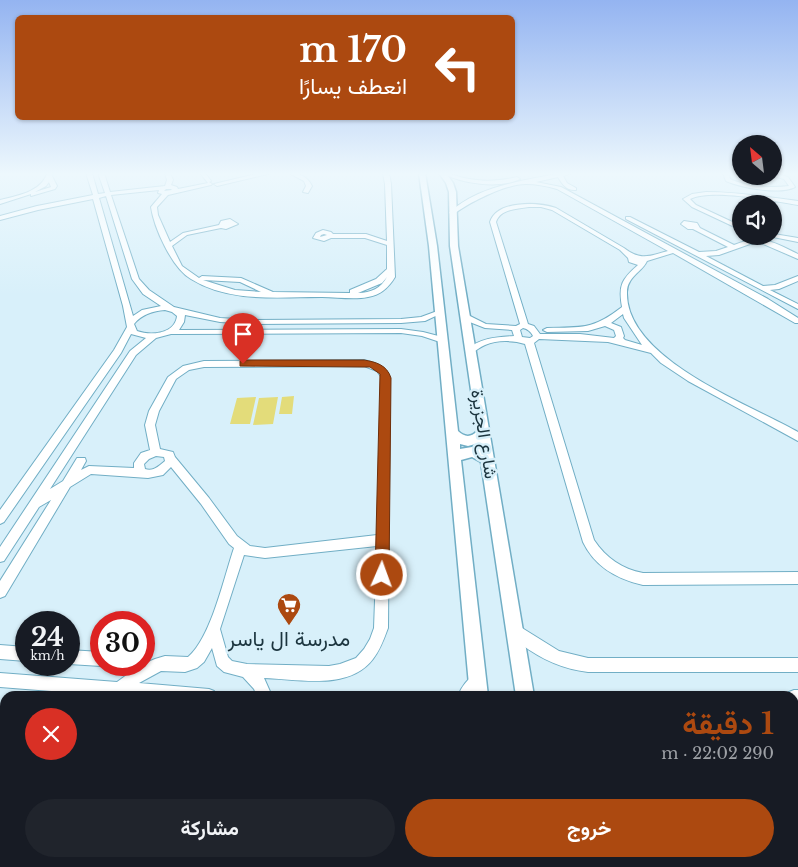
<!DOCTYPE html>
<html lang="ar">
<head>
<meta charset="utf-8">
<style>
	:root { --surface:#171b24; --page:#20242c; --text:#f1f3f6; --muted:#9ea1a6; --accent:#ac4910 }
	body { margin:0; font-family:"Libre Baskerville",Vazirmatn,serif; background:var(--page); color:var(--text); direction:rtl; height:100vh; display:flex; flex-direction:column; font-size:19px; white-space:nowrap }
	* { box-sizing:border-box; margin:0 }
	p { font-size:16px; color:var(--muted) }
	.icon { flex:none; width:28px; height:28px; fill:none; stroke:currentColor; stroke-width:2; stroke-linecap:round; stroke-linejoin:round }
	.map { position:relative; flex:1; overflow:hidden; direction:ltr }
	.details { position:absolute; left:0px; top:691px; width:799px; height:176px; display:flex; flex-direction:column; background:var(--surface); border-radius:15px 15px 0 0; box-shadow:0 1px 4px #0004; direction:rtl }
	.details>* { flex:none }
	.banner { position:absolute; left:15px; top:15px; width:500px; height:105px; border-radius:8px; box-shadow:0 1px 4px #0004; direction:rtl; background:#ac4910; color:#fff; overflow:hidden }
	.needle { width:32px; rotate:332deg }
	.tools { position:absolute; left:732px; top:135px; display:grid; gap:10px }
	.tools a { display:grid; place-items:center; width:50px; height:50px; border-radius:50%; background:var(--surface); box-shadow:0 1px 4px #0004; font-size:25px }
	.speed { position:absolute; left:15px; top:611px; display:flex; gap:10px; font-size:25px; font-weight:700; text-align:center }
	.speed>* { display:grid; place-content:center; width:65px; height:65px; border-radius:50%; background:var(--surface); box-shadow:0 1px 4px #0004; line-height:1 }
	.speed small { font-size:12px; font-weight:400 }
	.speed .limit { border:8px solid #d22; background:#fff; color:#111 }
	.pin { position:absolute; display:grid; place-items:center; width:42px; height:42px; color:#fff; margin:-51px -21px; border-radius:50% 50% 50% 0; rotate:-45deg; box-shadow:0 0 5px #0007 }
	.pin .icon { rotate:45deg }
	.me { position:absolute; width:55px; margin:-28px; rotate:2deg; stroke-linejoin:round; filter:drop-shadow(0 0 4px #0008) }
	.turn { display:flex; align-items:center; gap:18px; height:105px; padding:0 25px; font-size:22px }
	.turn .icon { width:65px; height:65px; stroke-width:2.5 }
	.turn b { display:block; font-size:35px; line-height:42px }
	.round { display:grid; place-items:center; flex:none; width:52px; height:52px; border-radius:26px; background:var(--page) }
	.summary { display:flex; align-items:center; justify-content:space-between; height:85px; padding:0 25px }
	h1 { font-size:30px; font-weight:700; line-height:38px; color:var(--accent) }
	.primary-button { display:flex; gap:10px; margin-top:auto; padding:10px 25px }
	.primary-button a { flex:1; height:58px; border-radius:30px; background:var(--accent); color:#fff; font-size:20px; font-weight:700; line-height:58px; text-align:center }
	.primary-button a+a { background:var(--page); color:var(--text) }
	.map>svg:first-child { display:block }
	.green { fill:#e3dc7a }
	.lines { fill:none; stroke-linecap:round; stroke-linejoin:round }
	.minor-casing { stroke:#71aec5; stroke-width:2 }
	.major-casing { stroke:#71aec5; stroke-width:3 }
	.minor { fill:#fff; fill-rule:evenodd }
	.major { fill:#fff; fill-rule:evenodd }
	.route { fill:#ac4910; stroke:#702f0a }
	.labels { text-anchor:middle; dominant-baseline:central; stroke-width:5; stroke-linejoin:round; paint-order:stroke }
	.street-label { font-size:18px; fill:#1b343e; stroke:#d8f0fa }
	.near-poi-label { font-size:21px; fill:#1b343e; stroke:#d8f0fa }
</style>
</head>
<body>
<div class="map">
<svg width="798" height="867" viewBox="0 0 798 867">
	<rect width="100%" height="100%" fill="#d8f0fa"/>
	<!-- green -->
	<path class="green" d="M294,396L292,414H279L282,397Z
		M256,397L250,424H230L237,398Z
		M278,397L273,424L253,425L259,398Z"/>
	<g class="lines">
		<!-- minor casing -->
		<g class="minor-casing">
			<path id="minor" d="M47,173H53L52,176L57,186L55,189L31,196V194L0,204V200C16,196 42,192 47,173ZM49,182L51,187L35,192L46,186Z
				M86,173H92L98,194L105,193L98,173H104L110,192L165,186L167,180L165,173H170L173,180L171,185L177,187L178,189L208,183L200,173H205L211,181L209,182L212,184L211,185L168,195L157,207L158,215L170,242L183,233L219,225L221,221L230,219L238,224L226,229L221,228L187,235L172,246L182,266L199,278L202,276L241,278L273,292L350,293V290L376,279L387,269V245L365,238H331L324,241L313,238L316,233L323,230L331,232L333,234H366L387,241L385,184L383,173H389L391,184L395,277C389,287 381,295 368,297C354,300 337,297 322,297C279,297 229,303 191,279C172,268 154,228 151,207L162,194L158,193L159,190L111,195L139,279L149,290L174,307L220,318L251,320L401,319L421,317L440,310L444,312L425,321L401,323L251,324L220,322L185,315L184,322L179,330L401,329L423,332L446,338L447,340L443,343L422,336L401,333L171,334L156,338L136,355L50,489L63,481L77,458H85L86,461L81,470L89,466L134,468V463L141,453L150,450L145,425L149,411L168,377L183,366L204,361L364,360C376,363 386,366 390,378L388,628C384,639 380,650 373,659C349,691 298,679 264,678L272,696H257L254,689L243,677L224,672L217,666L212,648L204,662L197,668L185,672L161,671L139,683L209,689L214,691L216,696H115L0,687V673L117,682L139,666L155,659L165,656L188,657C211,638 224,577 234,548L229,544L201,504L171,467L163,475L148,478L91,474L70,487L5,596L0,598V581L51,500L39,507L4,561L0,562V547L130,351L146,338L131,334L121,353L4,522L0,524V510L114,350L127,327L123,306L93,199L38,210L0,220V216L37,206L93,195ZM166,189H171L172,190L164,191ZM106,196L132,279L143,294L161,306L142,310L133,316L99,198ZM324,234L327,235L320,237L321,235ZM387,277C381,288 371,293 358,293L382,283ZM203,280L240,282L261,292L235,290ZM165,310L172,312L177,316C175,334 151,336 137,331L134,324C142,314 153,311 165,310ZM364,366L377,371L382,378L377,535L265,548L250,546L237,536L209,498L175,457L173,452L160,449L155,425L159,411L176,379L189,370L204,367ZM156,456L164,457L165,461C159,466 153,472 145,469L144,464L149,459ZM377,546L374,628L370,639L364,649L356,658L340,664L329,666L247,664L232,661L228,657L220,629L244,555L265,558Z
				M260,173H272L217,186L214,184Z
				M289,173C299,173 307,176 312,186L308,193L303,192L306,186L304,181Z
				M443,173C452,173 460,178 470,179C486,182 501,181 517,177L520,179C500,189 461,184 443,173Z
				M561,173H572L563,176L567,183L576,188V190C567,191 562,184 558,177L536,182L561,187L768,299L798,318V323H795L673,253L647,261C642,272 627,277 627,292C625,359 749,404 798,432V441L688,381L661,363L651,353L608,342L539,339L534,343L594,540C606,558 622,569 643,573L798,572V584L643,585C617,579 595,567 583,542L525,344C513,340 497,340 485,345C480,347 476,351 471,353L467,350C479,338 497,337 514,336L512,330L485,328L462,319V315H468L486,324L516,326L520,324L490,222C497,200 538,202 556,208L624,248C641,261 649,256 668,251L557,189C547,186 536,184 526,184C506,184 470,202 454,214L449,213C478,185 524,181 561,173ZM529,207H541L552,210L620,250L628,258L629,262L638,265C622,279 618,285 622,307C592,330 583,327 547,328L543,330L547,332L588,331L605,326L614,330L616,336L614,338L580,334H540L534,326L528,324L496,222C500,209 517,209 529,207ZM623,314L624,318L642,345L625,340L623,338L624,336L621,327L611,323ZM523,328C528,329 531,332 533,336L530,338L522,337L520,330Z
				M723,173H729L730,179C747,187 770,188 789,186L784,179L773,176L774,173L788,177L795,187C780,195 742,188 726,181Z
				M706,192C737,192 767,197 798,201V205C772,201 713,188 690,199L696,205L741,226V230L692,207L683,199L692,194Z
				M626,217H630L699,252L716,251L728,247L693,229H688L681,224L684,221L697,223L700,228L734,245C762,234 773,242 798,254V259L761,243L750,244L719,255L706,256L763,286L775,285L798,276V281L779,289L770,290L798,304V309L626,219Z
				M774,234L798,238V242L768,236H774Z
				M514,623L559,651L588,658H798V672H588C562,669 541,659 521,644C515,639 510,636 507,630L509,625Z
				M0,645L26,647V661L0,659Z
				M69,650L101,652V665H104L101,666L69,664Z
				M477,674L482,676L484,681L474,696H458C461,688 468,677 477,674Z
				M794,690H798V704H794V696H787L789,692Z
				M0,707L5,708V724L0,723Z
				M794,725H798V741H794Z
				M0,804H5V820H0Z
				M351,862H371L373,867H353Z
				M591,862H609V867H591Z"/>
		</g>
		<!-- major casing -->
		<g class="major-casing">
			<path id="major" d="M419,173H425L437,246L458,431C464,437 471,438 477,431L450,246L449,192L446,183L439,173H446L453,183L456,192L458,246L534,696H516L481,462L472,457L461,460L488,696H470L429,246ZM479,443L480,449L472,447L460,449V444L468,446Z
				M486,862H508V867H486Z
				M541,862H563L564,867H542Z"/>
		</g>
		<!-- minor -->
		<use href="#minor" class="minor"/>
		<!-- major -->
		<use href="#major" class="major"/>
	</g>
	<!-- sky -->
	<linearGradient id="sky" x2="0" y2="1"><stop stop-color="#94b4f1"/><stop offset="0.59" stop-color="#edf8fd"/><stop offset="1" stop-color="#edf8fd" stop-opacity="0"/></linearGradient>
	<rect width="798" height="295" fill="url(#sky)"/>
	<!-- route -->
	<path class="route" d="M243,360H364C376,362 387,365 391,378L389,575L387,580L382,582L377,580L375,575L380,374L370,367H364L240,366V361Z"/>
	<!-- icons -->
	<defs>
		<g id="supermarket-pin" transform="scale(1.25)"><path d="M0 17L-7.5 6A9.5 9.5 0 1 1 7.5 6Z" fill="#ac4910" stroke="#d8f0fa"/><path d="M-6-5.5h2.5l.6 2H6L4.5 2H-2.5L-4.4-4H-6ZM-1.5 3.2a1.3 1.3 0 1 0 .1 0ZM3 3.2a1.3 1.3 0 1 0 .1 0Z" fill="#fff"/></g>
	</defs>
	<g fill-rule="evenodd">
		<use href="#supermarket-pin" x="289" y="605"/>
	</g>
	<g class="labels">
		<!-- street labels -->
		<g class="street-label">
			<text transform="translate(484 434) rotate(81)">شارع الجزيرة</text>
		</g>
		<!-- near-poi labels -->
		<g class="near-poi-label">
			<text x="289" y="639">مدرسة ال ياسر</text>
		</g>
	</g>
</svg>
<div class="tools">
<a><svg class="needle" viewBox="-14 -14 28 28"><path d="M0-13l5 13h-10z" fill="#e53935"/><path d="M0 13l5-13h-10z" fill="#9ea1a6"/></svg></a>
<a><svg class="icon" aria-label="sound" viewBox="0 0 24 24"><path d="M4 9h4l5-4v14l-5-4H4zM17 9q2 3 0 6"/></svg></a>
</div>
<div class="speed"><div>24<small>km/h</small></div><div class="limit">30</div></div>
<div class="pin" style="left:243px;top:364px;background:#d93025"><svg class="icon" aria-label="arrive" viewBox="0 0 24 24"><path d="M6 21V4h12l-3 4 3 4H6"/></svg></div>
<svg class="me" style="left:382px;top:575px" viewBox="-20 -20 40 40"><circle r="17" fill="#ac4910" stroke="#fff" stroke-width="3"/><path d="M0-11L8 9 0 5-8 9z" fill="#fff"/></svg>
<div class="banner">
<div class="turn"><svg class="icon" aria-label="left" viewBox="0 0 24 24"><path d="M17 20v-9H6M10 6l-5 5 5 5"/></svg><div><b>170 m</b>انعطف يسارًا</div></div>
</div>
<section class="details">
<div class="summary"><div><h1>1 دقيقة</h1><p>290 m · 22:02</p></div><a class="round" style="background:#d93025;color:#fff"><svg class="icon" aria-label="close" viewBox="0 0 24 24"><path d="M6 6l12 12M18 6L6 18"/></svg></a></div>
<div class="primary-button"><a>خروج</a><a>مشاركة</a></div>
</section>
</div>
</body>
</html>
